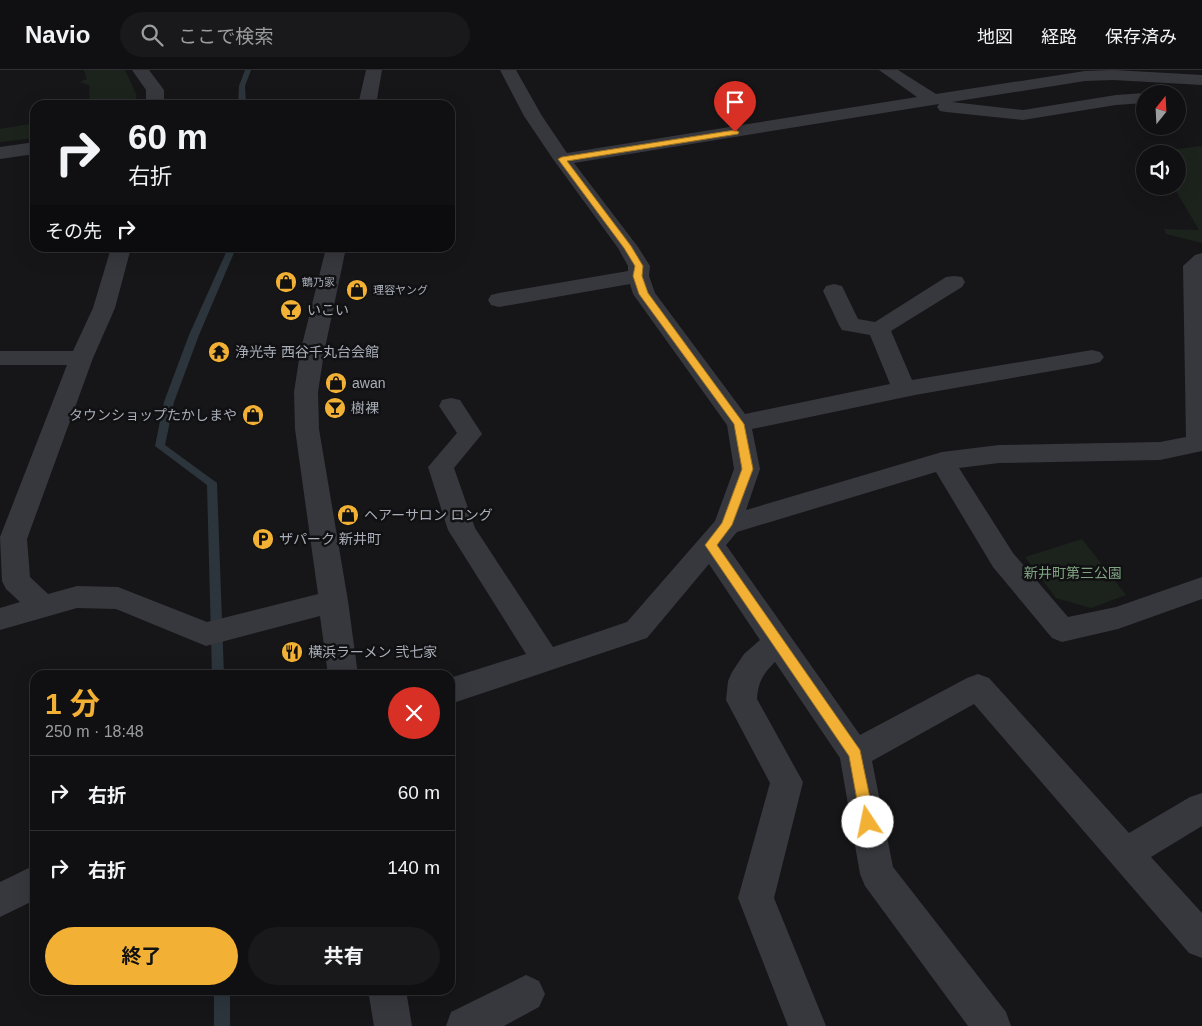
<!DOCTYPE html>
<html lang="ja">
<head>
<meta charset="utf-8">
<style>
	:root { --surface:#101012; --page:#19191b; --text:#f1f3f6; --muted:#9c9d9f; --line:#303032; --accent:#f2b134 }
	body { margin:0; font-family:Arial,"Noto Sans JP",sans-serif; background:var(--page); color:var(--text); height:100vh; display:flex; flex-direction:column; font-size:19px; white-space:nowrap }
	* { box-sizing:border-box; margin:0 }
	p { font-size:16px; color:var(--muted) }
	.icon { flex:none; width:28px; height:28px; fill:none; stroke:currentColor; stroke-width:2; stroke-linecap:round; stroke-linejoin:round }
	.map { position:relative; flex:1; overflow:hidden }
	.sheet { position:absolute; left:30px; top:600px; width:425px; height:325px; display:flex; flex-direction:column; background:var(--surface); border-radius:15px; box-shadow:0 5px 20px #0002,0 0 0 1px var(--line) }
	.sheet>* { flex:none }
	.guide { position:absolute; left:30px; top:30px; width:425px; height:152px; border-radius:15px; box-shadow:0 5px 20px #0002,0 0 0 1px var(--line); background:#101012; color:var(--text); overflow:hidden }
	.needle { width:32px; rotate:18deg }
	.fabs { position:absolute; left:1136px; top:15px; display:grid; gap:10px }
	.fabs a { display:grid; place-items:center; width:50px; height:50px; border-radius:50%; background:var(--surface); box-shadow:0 5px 20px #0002,0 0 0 1px var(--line); font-size:25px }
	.pin { position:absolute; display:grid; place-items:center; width:42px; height:42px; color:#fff; margin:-51px -21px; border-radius:50% 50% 50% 0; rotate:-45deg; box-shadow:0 0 5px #0007 }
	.pin .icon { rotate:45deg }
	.me { position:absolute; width:55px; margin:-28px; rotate:349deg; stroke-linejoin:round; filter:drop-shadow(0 0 4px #0008) }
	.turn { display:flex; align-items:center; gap:18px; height:105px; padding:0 15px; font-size:22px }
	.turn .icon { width:65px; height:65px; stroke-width:2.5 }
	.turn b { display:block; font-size:35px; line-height:42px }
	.then { display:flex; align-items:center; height:48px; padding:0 15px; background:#0003; gap:10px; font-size:19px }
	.round { display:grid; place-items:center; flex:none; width:52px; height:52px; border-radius:26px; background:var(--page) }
	.headline { display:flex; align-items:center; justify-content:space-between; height:85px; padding:0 15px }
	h1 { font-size:30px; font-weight:700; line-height:38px; color:var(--accent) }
	.button { display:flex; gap:10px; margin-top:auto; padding:10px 15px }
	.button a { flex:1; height:58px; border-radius:30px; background:var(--accent); color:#111; font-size:20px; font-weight:700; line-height:58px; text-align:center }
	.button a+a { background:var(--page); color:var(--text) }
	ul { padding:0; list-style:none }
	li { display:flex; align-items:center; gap:15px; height:75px; padding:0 15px; border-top:1px solid var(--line) }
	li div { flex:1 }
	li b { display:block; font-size:19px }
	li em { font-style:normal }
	header { display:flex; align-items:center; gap:30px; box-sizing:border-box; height:70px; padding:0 25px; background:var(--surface); border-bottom:1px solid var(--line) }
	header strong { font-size:24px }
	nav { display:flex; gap:28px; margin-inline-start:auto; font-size:18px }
	.search { width:350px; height:45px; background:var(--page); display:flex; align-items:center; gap:12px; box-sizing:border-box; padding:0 18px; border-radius:28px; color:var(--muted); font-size:19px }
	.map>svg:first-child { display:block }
	.green { fill:#1c231d }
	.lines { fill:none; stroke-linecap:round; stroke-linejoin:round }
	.stream { fill:#2c353c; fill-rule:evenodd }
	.minor { fill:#37383d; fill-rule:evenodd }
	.route { fill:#f2b134; stroke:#9d7322 }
	.labels { text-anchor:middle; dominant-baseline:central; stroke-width:5; stroke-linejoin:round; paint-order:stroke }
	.far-poi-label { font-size:11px; fill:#a8adb8; stroke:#111113; text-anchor:start }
	.poi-label { font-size:14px; fill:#a8adb8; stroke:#111113; text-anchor:start }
	.park-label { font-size:14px; fill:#7fa381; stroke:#111113 }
</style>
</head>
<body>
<header>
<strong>Navio</strong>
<div class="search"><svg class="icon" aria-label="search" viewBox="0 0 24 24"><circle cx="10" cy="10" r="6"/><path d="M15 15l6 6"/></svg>ここで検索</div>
<nav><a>地図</a><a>経路</a><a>保存済み</a></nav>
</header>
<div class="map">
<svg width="1202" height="956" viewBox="0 0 1202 956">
	<rect width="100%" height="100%" fill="#161618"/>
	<!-- green -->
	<path class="green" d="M84,0H125L137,26L132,35H90L89,15L80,12L87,9Z
		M35,53V68L0,72V59Z
		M1202,76V173L1166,164L1164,159L1199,160L1173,116H1178V84H1162L1168,80Z
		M1082,469L1126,525L1091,538L1056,528L1025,487Z"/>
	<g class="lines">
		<!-- stream -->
		<path class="stream" d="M245,0H251L245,16L246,35H238L239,16Z
			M228,178H236L199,265L174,332L165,375L217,413L224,605H212L207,415L155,376L164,332L189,265Z
			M214,920H230V956H214Z"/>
		<!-- minor -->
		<path class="minor" d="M132,0H149L164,20V35H146V20Z
			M366,0H382L376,35H358Z
			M500,0H516L542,46L567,83L917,27L879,0H898L936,24L1085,1L1114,0L1202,5V15L1113,10L1085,11L952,32L1023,40L1116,25L1145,23L1149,24H1145V33L1116,35L1023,50L946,42L940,41L937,37L939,34L574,93L638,177L650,196L649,206L655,223L745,344L890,314L870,265L842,260L839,255L823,221L826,216L834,214L842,216L858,249L875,252L946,207L954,206L962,207L965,212L962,217L891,261L912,310L1092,280L1100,282L1104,287L1100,292L1092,294L915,325L752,359L760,399L746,440L942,382L999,375L1160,372L1186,367L1183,196L1195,185L1202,183V381L1160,390L999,393L959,398L1013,483L1068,547L1116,537L1202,507V529L1118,559L1062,572L1052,568L993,497L936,402L737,462L726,475L860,665L967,608L978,604L989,608L1129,763L1190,727L1202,723V756L1151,787L1202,843V888L1189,883L974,634L872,691L893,797L1006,942L1011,956H968L865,816L860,804L840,688L775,592C763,604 758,612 757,629L803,712L774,828L826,956H788L738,828L770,713L726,630L728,611L732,602L744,584L760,570L709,494L647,568L450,634V608L526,584L448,460L428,397L457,363L439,336L442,330L451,328L460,330L482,364L454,398L475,458L553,577L627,552L715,451L734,399L727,355L633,224L630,214L499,237L491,235L488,230L491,225L499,223L628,201V196L618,178L553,89L524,46Z
			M35,72V84L0,89V77Z
			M111,178H131L115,238L93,288L27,469L30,507L48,524L77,516L118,517L207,552L318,524L295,359L294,322L300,283L326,178H346L324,283L318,322L319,359L348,531L358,605H328L320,546L206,576L116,539L77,538L0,560V538L20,532L6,519L2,511L0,467L67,295H0V281H73L93,238Z
			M35,795V830L0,847V812Z
			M526,905L539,911L545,924L539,937L504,956H446L451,942Z
			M368,920H406L412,956H374Z"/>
	</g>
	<!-- route -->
	<path class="route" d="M735,60L739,62L738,64L567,91L631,176L643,196L642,206L648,223L744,354L753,399L732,455L717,475L860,680L875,752L873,757L868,759L863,757L861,752L849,686L705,475L722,453L742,399L734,354L639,224L633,206L635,196L624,178L558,89L562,87Z"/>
	<!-- icons -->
	<defs>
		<g id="shop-disc" transform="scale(1.125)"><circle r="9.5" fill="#f2b134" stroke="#111113"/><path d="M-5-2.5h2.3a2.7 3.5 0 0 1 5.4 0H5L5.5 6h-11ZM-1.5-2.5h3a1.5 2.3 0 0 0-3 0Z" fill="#111"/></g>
		<g id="bar-disc" transform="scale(1.125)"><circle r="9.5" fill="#f2b134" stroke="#111113"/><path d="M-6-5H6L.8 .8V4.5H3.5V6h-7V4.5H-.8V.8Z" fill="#111"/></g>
		<g id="temple-disc" transform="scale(1.125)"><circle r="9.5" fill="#f2b134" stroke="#111113"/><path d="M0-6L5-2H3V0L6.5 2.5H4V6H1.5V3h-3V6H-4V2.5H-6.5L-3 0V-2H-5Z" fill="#111"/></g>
		<g id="parking-disc" transform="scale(1.125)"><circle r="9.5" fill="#f2b134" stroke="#111113"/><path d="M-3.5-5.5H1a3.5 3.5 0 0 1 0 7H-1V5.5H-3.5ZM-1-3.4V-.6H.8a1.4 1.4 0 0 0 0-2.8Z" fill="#111"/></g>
		<g id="restaurant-disc" transform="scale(1.125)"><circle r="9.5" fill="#f2b134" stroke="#111113"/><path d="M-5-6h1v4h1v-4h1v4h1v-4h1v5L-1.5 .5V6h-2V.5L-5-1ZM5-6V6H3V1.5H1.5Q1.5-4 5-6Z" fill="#111"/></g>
	</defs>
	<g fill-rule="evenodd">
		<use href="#shop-disc" x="286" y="212"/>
		<use href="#shop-disc" x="357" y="220"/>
		<use href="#bar-disc" x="291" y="240"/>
		<use href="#temple-disc" x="219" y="282"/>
		<use href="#shop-disc" x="336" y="313"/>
		<use href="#bar-disc" x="335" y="338"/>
		<use href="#shop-disc" x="253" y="345"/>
		<use href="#shop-disc" x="348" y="445"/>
		<use href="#parking-disc" x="263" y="469"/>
		<use href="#restaurant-disc" x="292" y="582"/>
	</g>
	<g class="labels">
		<!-- far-poi labels -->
		<g class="far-poi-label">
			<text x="302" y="212">鶴乃家</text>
			<text x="373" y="220">理容ヤング</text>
		</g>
		<!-- poi labels -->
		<g class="poi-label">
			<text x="307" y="240">いこい</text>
			<text x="235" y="282">浄光寺 西谷千丸台会館</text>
			<text x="352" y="313">awan</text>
			<text x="351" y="338">樹裸</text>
			<text x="237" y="345" text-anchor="end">タウンショップたかしまや</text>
			<text x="364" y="445">ヘアーサロン ロング</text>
			<text x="279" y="469">ザパーク 新井町</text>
			<text x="308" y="582">横浜ラーメン 弐七家</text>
		</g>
		<!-- park labels -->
		<g class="park-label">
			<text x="1073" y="503">新井町第三公園</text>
		</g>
	</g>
</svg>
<div class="fabs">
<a><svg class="needle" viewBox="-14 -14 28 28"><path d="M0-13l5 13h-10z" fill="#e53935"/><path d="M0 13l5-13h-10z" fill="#9c9d9f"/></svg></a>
<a><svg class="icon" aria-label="sound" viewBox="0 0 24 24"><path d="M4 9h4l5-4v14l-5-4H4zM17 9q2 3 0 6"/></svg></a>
</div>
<div class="pin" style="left:735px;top:62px;background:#d93025"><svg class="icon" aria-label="arrive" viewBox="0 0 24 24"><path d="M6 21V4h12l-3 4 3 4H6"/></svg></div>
<svg class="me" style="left:868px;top:752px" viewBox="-20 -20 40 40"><circle r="19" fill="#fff"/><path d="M0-13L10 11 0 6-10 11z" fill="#f2b134"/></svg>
<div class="guide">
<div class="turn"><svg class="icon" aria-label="right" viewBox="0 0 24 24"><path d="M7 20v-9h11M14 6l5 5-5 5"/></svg><div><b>60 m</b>右折</div></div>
<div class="then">その先<svg class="icon" aria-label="right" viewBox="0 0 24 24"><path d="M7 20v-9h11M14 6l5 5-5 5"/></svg></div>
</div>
<section class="sheet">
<div class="headline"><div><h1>1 分</h1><p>250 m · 18:48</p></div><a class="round" style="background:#d93025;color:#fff"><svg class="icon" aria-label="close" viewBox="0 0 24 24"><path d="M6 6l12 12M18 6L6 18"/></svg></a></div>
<ul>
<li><svg class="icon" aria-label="right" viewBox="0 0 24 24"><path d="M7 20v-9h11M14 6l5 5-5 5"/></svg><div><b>右折</b></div><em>60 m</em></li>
<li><svg class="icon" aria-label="right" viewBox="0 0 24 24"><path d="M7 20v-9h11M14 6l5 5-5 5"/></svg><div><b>右折</b></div><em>140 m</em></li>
</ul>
<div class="button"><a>終了</a><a>共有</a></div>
</section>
</div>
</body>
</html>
